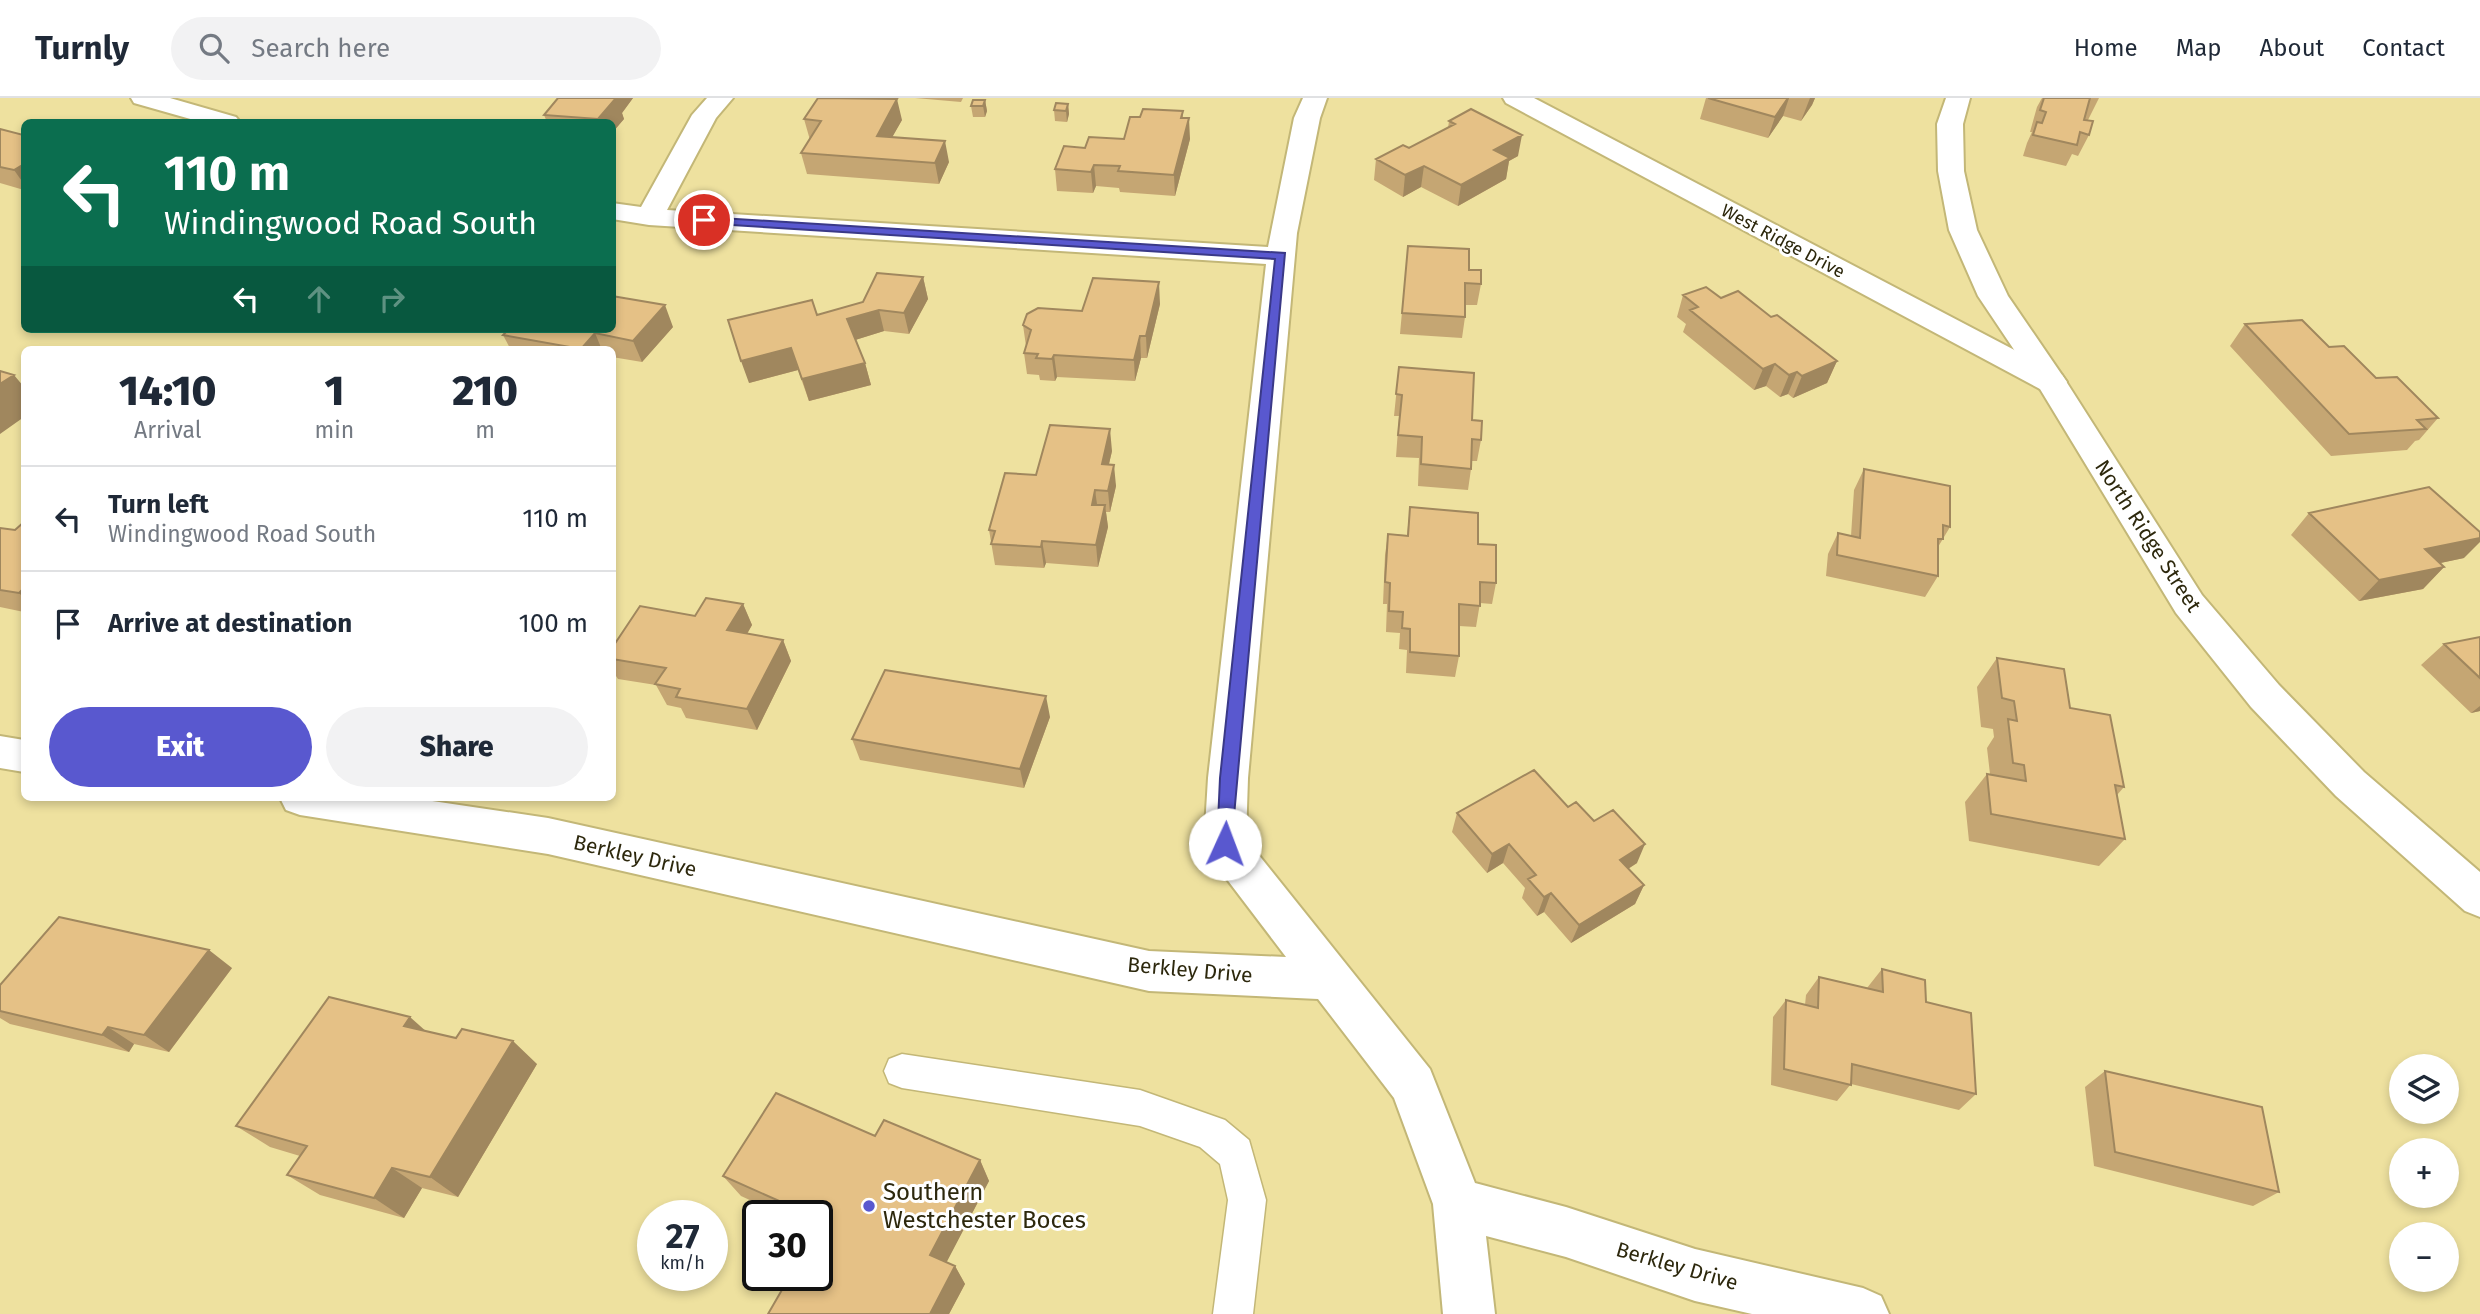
<!DOCTYPE html>
<html lang="en">
<head>
<meta charset="utf-8">
<style>
	:root { --surface:#fff; --page:#f2f2f3; --text:#1f2937; --muted:#747a83; --line:#e0e1e3; --accent:#5958cf }
	body { margin:0; font-family:"Fira Sans",sans-serif; background:var(--page); color:var(--text); height:100vh; display:flex; flex-direction:column; font-size:26px; white-space:nowrap }
	* { box-sizing:border-box; margin:0 }
	p { font-size:23px; color:var(--muted) }
	.icon { flex:none; width:38px; height:38px; fill:none; stroke:currentColor; stroke-width:2; stroke-linecap:round; stroke-linejoin:round }
	.map { position:relative; flex:1; overflow:hidden }
	.sheet { position:absolute; left:21px; top:248px; width:595px; height:455px; display:flex; flex-direction:column; background:var(--surface); border-radius:10px; box-shadow:0 4px 10px #0003 }
	.sheet>* { flex:none }
	.hud { position:absolute; left:21px; top:21px; width:595px; height:214px; border-radius:10px; box-shadow:0 4px 10px #0003; background:#0b6e4f; color:#fff; overflow:hidden }
	.tools { position:absolute; left:2389px; top:956px; display:grid; gap:14px }
	.tools a { display:grid; place-items:center; width:70px; height:70px; border-radius:50%; background:var(--surface); box-shadow:0 4px 10px #0003; font-size:35px }
	.speed { position:absolute; left:637px; top:1102px; display:flex; gap:14px; font-size:35px; font-weight:700; text-align:center }
	.speed>* { display:grid; place-content:center; width:91px; height:91px; border-radius:50%; background:var(--surface); box-shadow:0 4px 10px #0003; line-height:1 }
	.speed small { font-size:18px; font-weight:400 }
	.speed .limit { border:4px solid #111; border-radius:10px; background:#fff; color:#111 }
	.pin { position:absolute; display:grid; place-items:center; width:60px; height:60px; color:#fff; margin:-30px; border:4px solid #fff; border-radius:50%; box-shadow:0 2px 7px #0007 }
	.me { position:absolute; width:77px; margin:-38px; rotate:2deg; stroke-linejoin:round; filter:drop-shadow(0 0 5px #0008) }
	.turn { display:flex; align-items:center; gap:24px; height:147px; padding:0 28px; font-size:32px }
	.turn .icon { width:91px; height:91px; stroke-width:2.5 }
	.turn b { display:block; font-size:49px; line-height:60px }
	.lanes { display:flex; align-items:center; height:66px; padding:0 28px; background:#0003; justify-content:center; gap:35px; direction:ltr }
	.lanes .off { opacity:.35 }
	.eta { display:flex; justify-content:space-evenly; align-items:center; height:119px; text-align:center }
	.eta b { font-size:42px; font-weight:800; line-height:49px }
	.action { display:flex; gap:14px; margin-top:auto; padding:14px 28px }
	.action a { flex:1; height:80px; border-radius:42px; background:var(--accent); color:#fff; font-size:28px; font-weight:800; line-height:80px; text-align:center }
	.action a+a { background:var(--page); color:var(--text) }
	ul { padding:0; list-style:none }
	li { display:flex; align-items:center; gap:21px; height:105px; padding:0 28px; border-top:2px solid var(--line) }
	li div { flex:1 }
	li b { display:block; font-size:26px }
	li em { font-style:normal }
	header { display:flex; align-items:center; gap:42px; box-sizing:border-box; height:98px; padding:0 35px; background:var(--surface); border-bottom:2px solid var(--line) }
	header strong { font-size:33px }
	nav { display:flex; gap:38px; margin-inline-start:auto; font-size:24px }
	.search { width:490px; height:63px; background:var(--page); display:flex; align-items:center; gap:18px; box-sizing:border-box; padding:0 24px; border-radius:38px; color:var(--muted); font-size:26px }
	.map>svg:first-child { display:block }
	.lines { fill:none; stroke-linecap:round; stroke-linejoin:round }
	.service-casing { stroke:#c3b777; stroke-width:3 }
	.minor-casing { stroke:#c3b777; stroke-width:4 }
	.tertiary-casing { stroke:#c3b777; stroke-width:4 }
	.service { fill:#fff; fill-rule:evenodd }
	.minor { fill:#fff; fill-rule:evenodd }
	.tertiary { fill:#fff; fill-rule:evenodd }
	.wall { fill:#c5a673 }
	.shaded-wall { fill:#a0875e }
	.building { fill:#e5c186; stroke:#a0875e; stroke-width:2 }
	.route { fill:#5958cf; stroke:#3a3987; stroke-width:2 }
	.poi-dot { fill:#5958cf; stroke:#fff; stroke-width:2.5 }
	.labels { text-anchor:middle; dominant-baseline:central; stroke-width:6; stroke-linejoin:round; paint-order:stroke }
	.far-street-label { font-size:18px; fill:#2d280d; stroke:#fff }
	.street-label { font-size:21px; fill:#2d280d; stroke:#fff }
	.near-poi-label { font-size:24px; fill:#2d280d; stroke:#fff; text-anchor:start }
</style>
</head>
<body>
<header>
<strong>Turnly</strong>
<div class="search"><svg class="icon" aria-label="search" viewBox="0 0 24 24"><circle cx="10" cy="10" r="6"/><path d="M15 15l6 6"/></svg>Search here</div>
<nav><a>Home</a><a>Map</a><a>About</a><a>Contact</a></nav>
</header>
<div class="map">
<svg width="2480" height="1216" viewBox="0 0 2480 1216">
	<rect width="100%" height="100%" fill="#eee19f"/>
	<g class="lines">
		<!-- service casing -->
		<g class="service-casing">
			<path id="service" d="M902,956L1140,992L1225,1022L1249,1042L1266,1102L1253,1216H1213L1228,1102L1220,1066L1200,1049L1140,1028L902,990L889,985L884,973L889,961Z"/>
		</g>
		<!-- minor casing -->
		<g class="minor-casing">
			<path id="minor" d="M131,0H170L236,19L240,24H201L134,5Z
				M707,0H733L716,20L667,112L1268,149L1294,20L1303,0H1327L1320,20L1297,135L1248,680L1246,741L1430,971L1475,1085L1566,1109L1695,1151L1863,1190L1881,1198L1889,1216H1752L1695,1203L1566,1159L1486,1138L1495,1216H1443L1433,1106L1394,1000L1318,901L1149,893L548,756L300,717L286,712L280,700H412L548,720L1149,853L1286,859L1210,759L1204,746L1208,680L1266,166L649,127L612,121V105L641,109L692,17Z
				M1503,0H1534L2062,277L2067,284L2062,291L2051,294L2040,291L1506,5Z
				M0,638L24,642V674L0,670Z"/>
		</g>
		<!-- tertiary casing -->
		<g class="tertiary-casing">
			<path id="tertiary" d="M1946,0H1970L1963,26L1964,73L1977,132L2008,198L2062,277L2202,497L2279,587L2364,674L2480,774V819L2465,813L2336,698L2251,609L2176,515L2037,286L1978,198L1949,132L1938,73L1937,26Z"/>
		</g>
		<!-- service -->
		<use href="#service" class="service"/>
		<!-- minor -->
		<use href="#minor" class="minor"/>
		<!-- tertiary -->
		<use href="#tertiary" class="tertiary"/>
	</g>
	<!-- wall -->
	<path class="wall" d="M558,0H633L622,15L624,21L612,35V24H547L544,17Z
		M915,0H963L961,4Z
		M1706,0H1815L1812,7L1801,23L1783,18L1768,40L1700,21Z
		M2042,0H2099L2088,22L2089,37L2078,58L2072,56L2066,68L2023,58L2027,45L2032,34H2030L2037,9Z
		M985,2L987,13L985,19H973L971,8Z
		M1068,6L1069,16L1067,24L1055,23L1054,12Z
		M1183,13V20L1190,41L1175,98L1120,94L1119,90L1096,88L1093,95L1057,93L1055,71L1085,50L1124,41L1140,19Z
		M804,21L902,22L892,39L949,64L939,86L807,76L801,55L810,42Z
		M1449,23L1518,58L1509,63L1506,81L1458,108L1421,89L1403,99L1374,82L1376,61L1409,50L1448,30Z
		M0,31L23,37L24,36V92L0,85Z
		M1408,148L1469,172L1481,186L1477,207H1465V219L1462,240L1400,236Z
		M923,179L928,201L909,236L884,233L855,242L865,265L871,287L809,303L798,272L749,285L817,217L863,204Z
		M1683,197L1721,200L1771,219L1837,263L1827,285L1793,300L1788,296L1780,299L1766,288L1754,292L1683,234L1686,226L1677,219Z
		M1160,206L1147,260H1141L1135,283L1057,279L1055,283L1040,282L1039,277L1027,276L1024,255L1026,248L1023,227L1082,213Z
		M2245,226L2329,249L2438,320L2419,342L2415,343L2407,352L2331,358L2230,248Z
		M673,229L642,264L612,259V252H511L503,237Z
		M1399,269L1472,322L1481,342L1477,363H1472L1471,371L1468,392L1418,388L1419,360L1396,359L1399,318H1394Z
		M1112,353L1109,366L1116,388L1110,414H1106L1108,429L1098,469L1046,465L1044,470L995,467L989,432L1036,377Z
		M1864,371L1950,429L1938,449V478L1925,499L1826,478L1828,456L1838,435L1851,438L1854,392Z
		M1410,409L1478,446L1496,485L1492,506L1480,505L1476,529L1459,528V558L1455,579L1406,575L1407,552L1399,551L1400,535L1386,534L1387,506H1383L1385,457L1388,436L1407,437Z
		M2309,415L2464,460L2440,465L2444,469L2423,491L2359,503L2291,437Z
		M24,424V514L0,509V430L15,432Z
		M743,506L752,527L747,536L783,542L791,563L757,632L686,620L681,610L667,607L656,587L618,581L612,572V550L695,518Z
		M2480,539V613L2471,615L2421,567L2444,546Z
		M1997,560L2070,610L2124,689L2117,697L2125,741L2099,768L1969,743L1965,704L1987,676H1990L1987,650L1994,639L1993,631L1981,629L1977,589Z
		M1050,619L1024,690L860,662L852,641Z
		M1568,709L1594,723L1637,765L1628,771L1644,787L1635,806L1571,845L1544,814L1537,818L1522,800L1525,790L1503,765L1487,775L1452,734L1457,715Z
		M232,870L169,954L134,946L129,954L10,926L0,920V887Z
		M1882,871L1926,904L1976,996L1959,1012L1851,986L1837,1003L1771,987L1773,919L1786,902L1805,907L1806,897L1819,879L1867,890Z
		M427,933L537,966L458,1099L422,1090L404,1120L320,1097L287,1077L300,1058L270,1049L236,1028Z
		M2105,973L2279,1094L2253,1108L2094,1068L2085,989Z
		M875,1038L980,1062L989,1083L946,1164L955,1168L965,1186L949,1216H768L817,1178V1118H785L741,1098L723,1078Z"/>
	<!-- shaded-wall -->
	<path class="shaded-wall" d="M610,0H633L622,15L624,21L612,35V24H600L598,21Z
		M1788,0H1789L1783,18L1768,40L1775,19Z
		M1810,0H1815L1812,7L1801,23Z
		M897,1L902,22L881,59L877,38Z
		M985,2L987,13L985,19L983,8Z
		M1068,6L1069,16L1067,24L1066,13Z
		M1189,20L1190,41L1175,98L1174,77Z
		M1522,37L1518,58L1509,63L1506,81L1458,108L1461,87L1494,52Z
		M945,43L949,64L939,86L935,65Z
		M24,66V86L14,72Z
		M1094,67L1096,88L1093,95L1091,74Z
		M1424,68L1421,89L1403,99L1405,77Z
		M923,179L928,201L909,236L904,215Z
		M1159,184L1160,206L1147,260L1146,238Z
		M665,207L673,229L642,264L633,243Z
		M879,212L884,233L852,243L847,221Z
		M595,235L602,252H581V251Z
		M1140,238L1141,260L1135,283L1134,262Z
		M791,250L798,272L749,285L741,263Z
		M1054,257L1057,279L1055,283L1052,261Z
		M1837,263L1827,285L1793,300L1802,278Z
		M865,265L871,287L809,303L802,281Z
		M1775,266L1766,288L1754,292L1763,271Z
		M1797,274L1788,296L1780,299L1789,277Z
		M14,277L24,289V319L0,336V286Z
		M1110,331L1112,353L1104,387L1102,366Z
		M1114,367L1116,388L1110,414L1108,393Z
		M1095,392L1098,413L1092,407Z
		M1105,407L1108,429L1098,469L1096,447Z
		M2480,440V444L2464,460L2403,473L2425,451Z
		M1042,443L1046,465L1044,470L1041,449Z
		M2444,469L2423,491L2359,503L2379,482Z
		M24,490V500L19,495Z
		M743,506L752,527L737,553L727,532Z
		M783,542L791,563L757,632L747,611Z
		M1046,598L1050,619L1024,690L1020,671Z
		M2480,608V613L2471,615Z
		M1509,746L1503,765L1487,775L1492,756Z
		M1645,746L1637,765L1612,781L1620,762Z
		M1644,787L1635,806L1571,845L1579,827Z
		M1551,795L1544,814L1537,818L1544,799Z
		M209,852L232,870L169,954L144,937Z
		M410,919L437,943L404,928Z
		M108,929L134,946L129,954L102,937Z
		M513,943L537,966L458,1099L430,1079Z
		M980,1062L989,1083L941,1175L930,1157Z
		M392,1070L422,1090L404,1120L374,1100Z
		M955,1168L965,1186L949,1216H930Z"/>
	<!-- building -->
	<path class="building" d="M558,0H616L598,21L544,17Z
		M818,0L897,1L877,38L945,43L935,65L801,55L821,23L804,21Z
		M1708,0H1788L1775,19Z
		M2044,0H2090L2084,22L2093,23L2089,37L2080,34L2077,47L2033,37L2037,24L2042,25L2046,14L2040,12Z
		M973,2H985L983,8H971Z
		M1056,5L1068,6L1066,13L1054,12Z
		M1143,11L1183,13L1181,20H1189L1174,77L1118,73L1120,68L1094,67L1091,74L1055,71L1064,48L1085,50L1089,39L1124,41L1130,19H1140Z
		M1471,11L1522,37L1494,52L1510,60L1461,87L1424,68L1405,77L1376,61L1403,47L1409,50L1455,26L1449,23Z
		M49,22L58,24H45Z
		M0,31L23,37L24,36V66L14,72L0,69Z
		M1408,148L1469,151V172H1481V186L1465,185V219L1402,215Z
		M877,175L923,179L904,215L879,212L847,221L865,265L802,281L791,250L741,263L728,222L812,202L817,217L863,204Z
		M1093,180L1159,184L1146,238H1140L1134,262L1054,257L1052,261L1036,260L1038,256L1024,255L1031,232L1023,227L1027,216L1038,210L1082,213Z
		M1706,189L1721,200L1738,193L1771,219L1777,217L1837,263L1802,278L1797,274L1789,277L1775,266L1763,271L1690,212L1698,209L1683,197Z
		M612,198L665,207L633,243L595,235L581,251L503,237L509,231H612Z
		M2302,222L2329,249L2344,248L2376,280L2397,279L2438,320L2417,322L2426,331L2349,336L2245,226Z
		M1399,269L1474,275L1472,322L1482,323L1481,342L1472,341L1471,371L1421,366L1422,339L1398,337L1402,297L1396,296Z
		M0,273L14,277L0,286Z
		M1050,327L1110,331L1102,366L1114,367L1108,393L1095,392L1092,407H1105L1096,447L1042,443L1041,449L991,446L995,433L989,432L1005,375L1036,377Z
		M1864,371L1950,388V429L1943,427V441H1938V478L1837,457L1838,435L1860,440Z
		M2429,389L2480,434V440L2425,451L2444,469L2379,482L2309,415Z
		M1410,409L1478,415V446L1496,447V485L1480,484V508L1459,506V558L1410,554V531L1402,530L1403,514L1389,513L1390,485L1385,484L1388,436L1408,438Z
		M24,424V490L19,495L0,492V430L15,432Z
		M706,500L743,506L727,532L783,542L747,611L676,599L680,591L655,586L666,570L612,561V550L640,508L695,518Z
		M2480,539V580L2444,546Z
		M1997,560L2064,571L2070,610L2110,617L2124,689L2115,687L2125,741L1991,716L1987,676L2026,683L2024,667L2013,665L2008,621L2017,623L2014,603L2002,600Z
		M885,572L1046,598L1020,671L852,641Z
		M1534,672L1568,709L1576,704L1594,723L1613,712L1645,746L1620,762L1644,787L1579,827L1551,795L1544,799L1528,781L1536,777L1509,746L1492,756L1457,715Z
		M59,819L209,852L144,937L108,929L102,937L0,913V887Z
		M1882,871L1925,882L1926,904L1971,915L1976,996L1852,966L1851,987L1784,971L1786,902L1818,910L1819,879L1883,894Z
		M329,899L410,919L404,928L456,940L462,931L513,943L430,1079L392,1070L374,1100L287,1077L307,1048L236,1028Z
		M2105,973L2262,1009L2279,1094L2115,1054Z
		M776,995L875,1038L884,1022L980,1062L930,1157L955,1168L930,1216H768L790,1178H817V1131L822,1123L817,1120V1118H813L723,1078Z"/>
	<!-- route -->
	<path class="route" d="M704,119L1285,155L1231,751L1225,753L1219,751L1217,746L1220,680L1275,161L700,125L698,122Z"/>
	<!-- markers -->
	<circle class="poi-dot" cx="869" cy="1108" r="7"/>
	<g class="labels">
		<!-- far-street labels -->
		<g class="far-street-label">
			<text transform="translate(1783 143) rotate(28)">West Ridge Drive</text>
		</g>
		<!-- street labels -->
		<g class="street-label">
			<text transform="translate(2148 438) rotate(57)">North Ridge Street</text>
			<text transform="translate(635 758) rotate(13)">Berkley Drive</text>
			<text transform="translate(1190 872) rotate(5)">Berkley Drive</text>
			<text transform="translate(1677 1168) rotate(16)">Berkley Drive</text>
		</g>
		<!-- near-poi labels -->
		<g class="near-poi-label">
			<text x="883" y="1094">Southern<tspan x="883" dy="28">Westchester Boces</tspan></text>
		</g>
	</g>
</svg>
<div class="tools">
<a><svg class="icon" aria-label="layers" viewBox="0 0 24 24"><path d="M12 4l9 5-9 5-9-5zM3 14l9 5 9-5"/></svg></a>
<a>+</a>
<a>−</a>
</div>
<div class="speed"><div>27<small>km/h</small></div><div class="limit">30</div></div>
<div class="pin" style="left:704px;top:122px;background:#d93025"><svg class="icon" aria-label="arrive" viewBox="0 0 24 24"><path d="M6 21V4h12l-3 4 3 4H6"/></svg></div>
<svg class="me" style="left:1225px;top:746px" viewBox="-20 -20 40 40"><circle r="19" fill="#fff"/><path d="M0-13L10 11 0 6-10 11z" fill="#5958cf"/></svg>
<div class="hud">
<div class="turn"><svg class="icon" aria-label="left" viewBox="0 0 24 24"><path d="M17 20v-9H6M10 6l-5 5 5 5"/></svg><div><b>110 m</b>Windingwood Road South</div></div>
<div class="lanes"><svg class="icon" aria-label="left" viewBox="0 0 24 24"><path d="M17 20v-9H6M10 6l-5 5 5 5"/></svg><svg class="icon off" aria-label="ahead" viewBox="0 0 24 24"><path d="M12 20V5M6 11l6-6 6 6"/></svg><svg class="icon off" aria-label="right" viewBox="0 0 24 24"><path d="M7 20v-9h11M14 6l5 5-5 5"/></svg></div>
</div>
<section class="sheet">
<div class="eta">
<div><b>14:10</b><p>Arrival</p></div>
<div><b>1</b><p>min</p></div>
<div><b>210</b><p>m</p></div>
</div>
<ul>
<li><svg class="icon" aria-label="left" viewBox="0 0 24 24"><path d="M17 20v-9H6M10 6l-5 5 5 5"/></svg><div><b>Turn left</b><p>Windingwood Road South</p></div><em>110 m</em></li>
<li><svg class="icon" aria-label="arrive" viewBox="0 0 24 24"><path d="M6 21V4h12l-3 4 3 4H6"/></svg><div><b>Arrive at destination</b></div><em>100 m</em></li>
</ul>
<div class="action"><a>Exit</a><a>Share</a></div>
</section>
</div>
</body>
</html>
